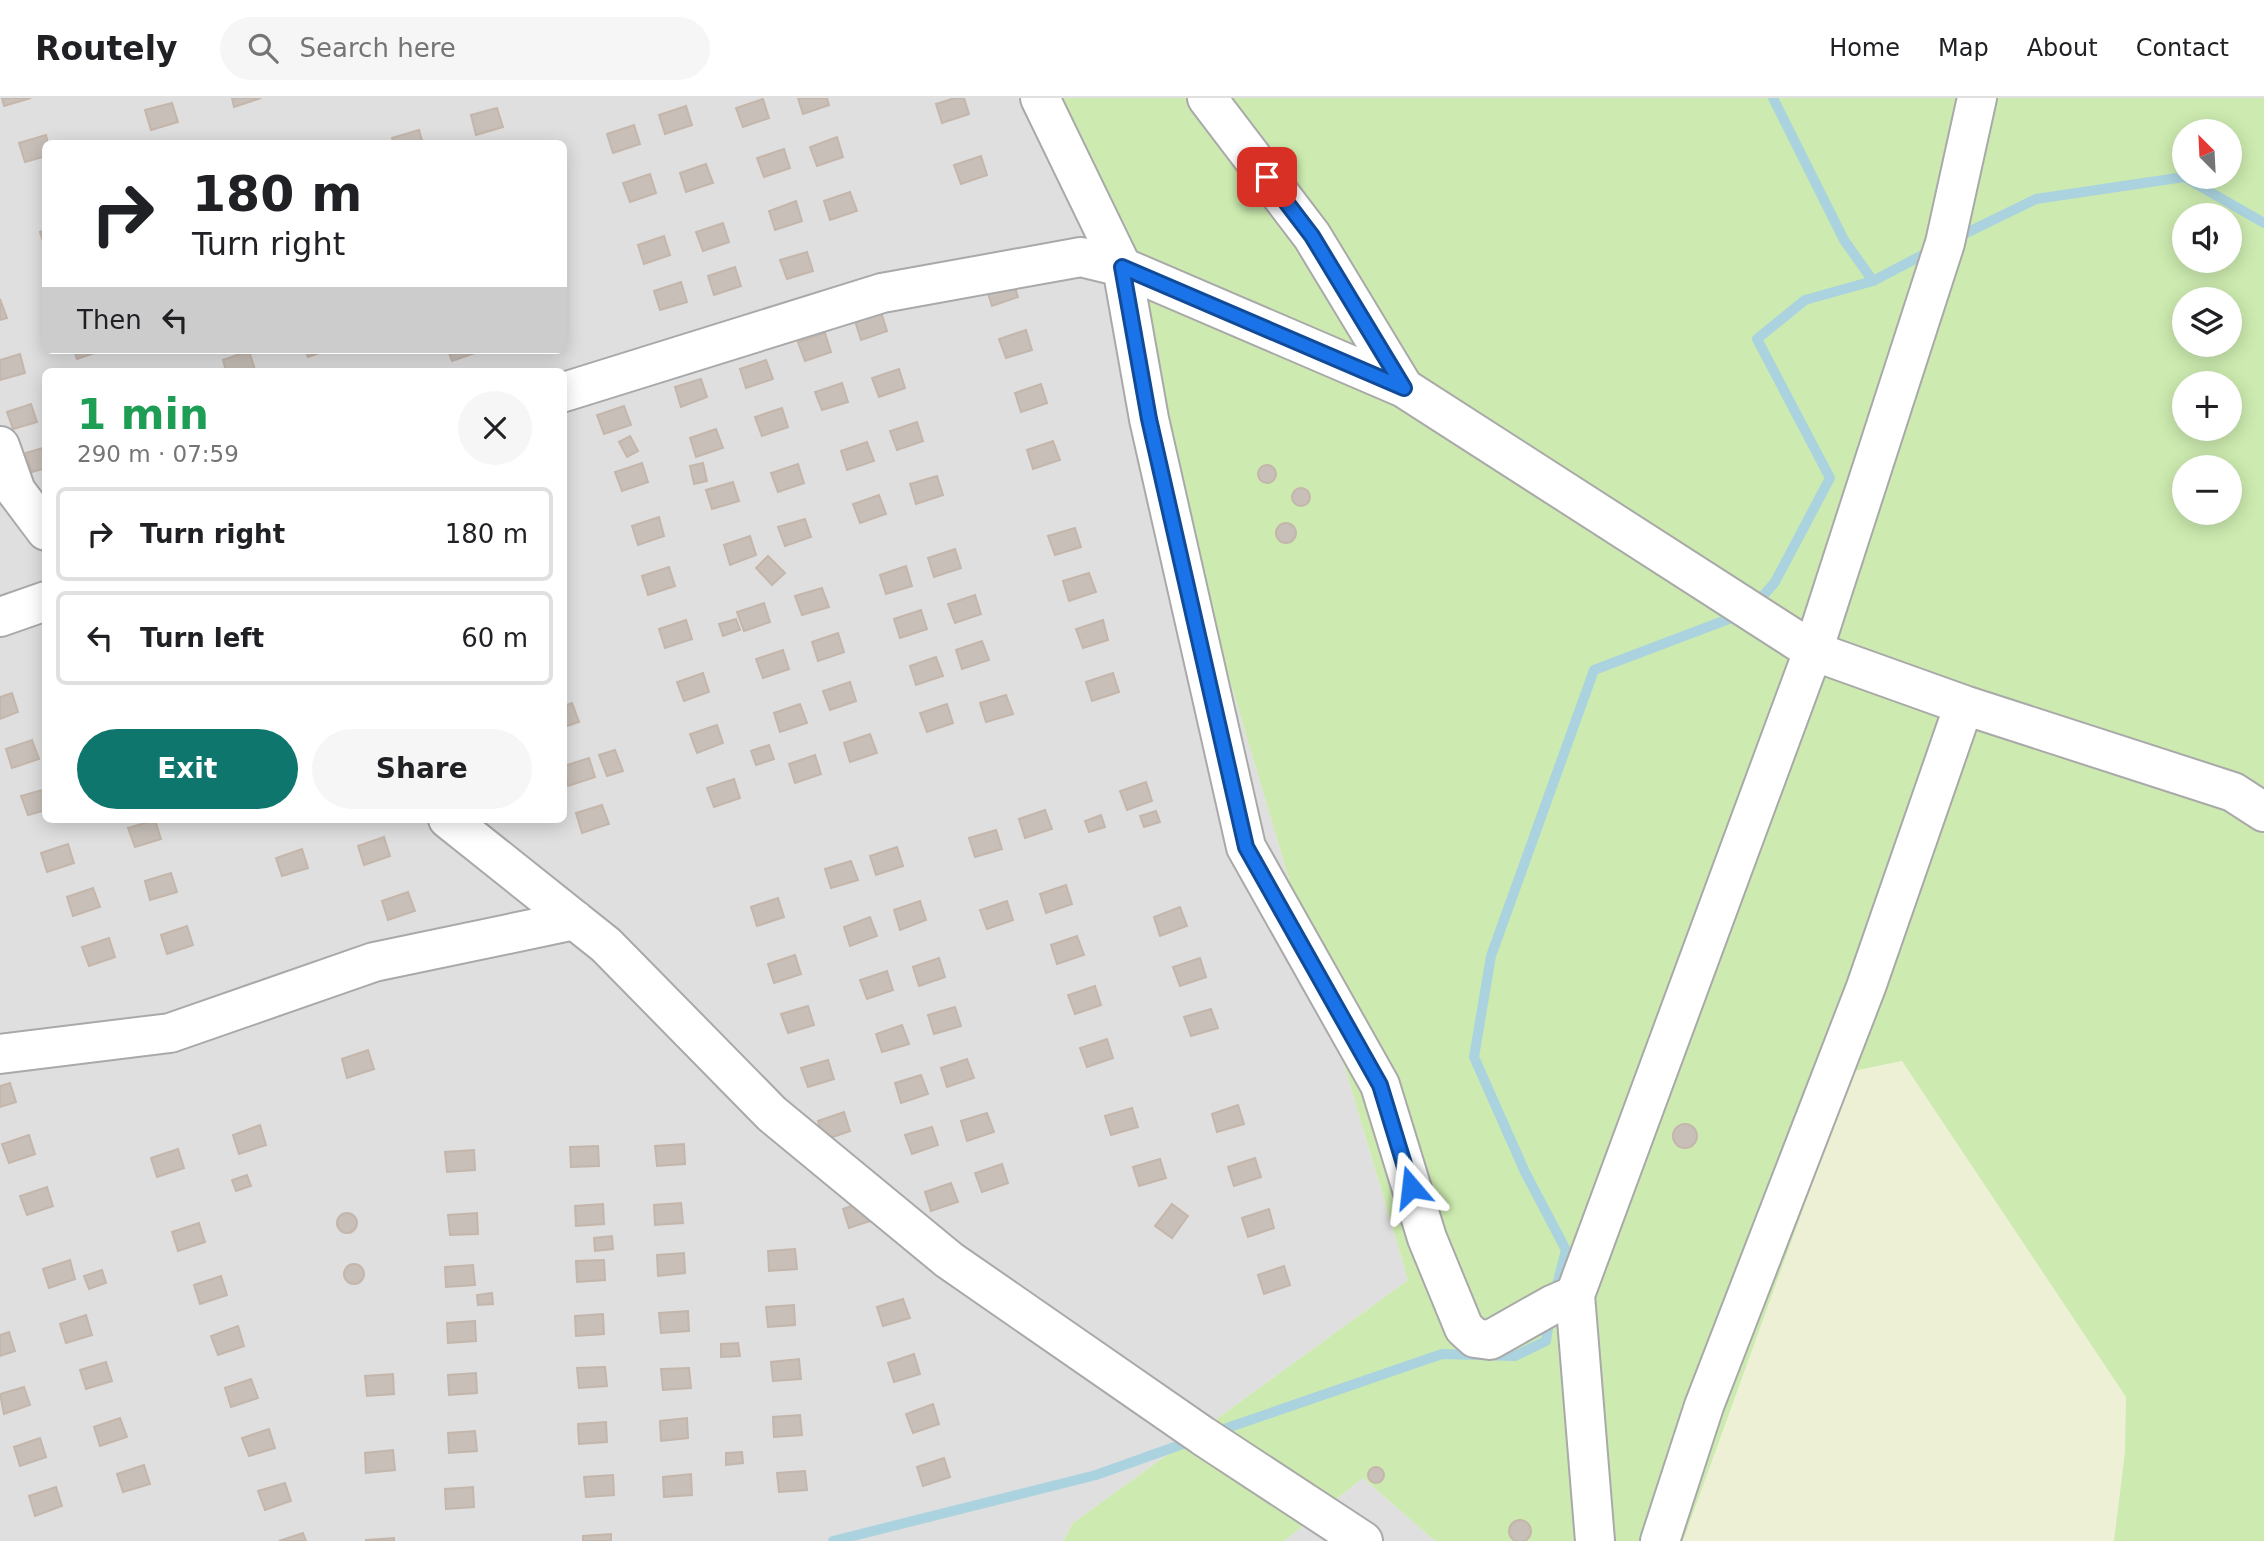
<!DOCTYPE html>
<html lang="en">
<head>
<meta charset="utf-8">
<style>
	:root { --surface:#fff; --page:#f6f6f6; --text:#202124; --muted:#757577; --line:#e0e0e0; --accent:#0f766e }
	body { margin:0; font-family:"DejaVu Sans",sans-serif; background:var(--page); color:var(--text); height:100vh; display:flex; flex-direction:column; font-size:26px; white-space:nowrap }
	* { box-sizing:border-box; margin:0 }
	p { font-size:23px; color:var(--muted) }
	.icon { flex:none; width:38px; height:38px; fill:none; stroke:currentColor; stroke-width:2; stroke-linecap:round; stroke-linejoin:round }
	.map { position:relative; flex:1; overflow:hidden }
	.details { position:absolute; left:42px; top:270px; width:525px; height:455px; display:flex; flex-direction:column; background:var(--surface); border-radius:10px; box-shadow:0 4px 18px #0003 }
	.details>* { flex:none }
	.guide { position:absolute; left:42px; top:42px; width:525px; height:214px; border-radius:10px; box-shadow:0 4px 18px #0003; background:#fff; color:var(--text); overflow:hidden }
	.needle { width:46px; rotate:336deg }
	.tools { position:absolute; left:2172px; top:21px; display:grid; gap:14px }
	.tools a { display:grid; place-items:center; width:70px; height:70px; border-radius:50%; background:var(--surface); box-shadow:0 4px 18px #0003; font-size:35px }
	.pin { position:absolute; display:grid; place-items:center; width:60px; height:60px; color:#fff; margin:-30px; border-radius:14px; box-shadow:0 4px 10px #0006 }
	.me { position:absolute; width:77px; margin:-38px; rotate:343deg; stroke-linejoin:round; filter:drop-shadow(0 0 5px #0008) }
	.turn { display:flex; align-items:center; gap:24px; height:147px; padding:0 35px; font-size:32px }
	.turn .icon { width:91px; height:91px; stroke-width:2.5 }
	.turn b { display:block; font-size:49px; line-height:60px }
	.then { display:flex; align-items:center; height:66px; padding:0 35px; background:#0003; gap:14px; font-size:26px }
	.round { display:grid; place-items:center; flex:none; width:74px; height:74px; border-radius:37px; background:var(--page) }
	.overview { display:flex; align-items:center; justify-content:space-between; height:119px; padding:0 35px }
	h1 { font-size:42px; font-weight:600; line-height:52px; color:#1e9e55 }
	.button { display:flex; gap:14px; margin-top:auto; padding:14px 35px }
	.button a { flex:1; height:80px; border-radius:42px; background:var(--accent); color:#fff; font-size:28px; font-weight:600; line-height:80px; text-align:center }
	.button a+a { background:var(--page); color:var(--text) }
	ul { padding:0; list-style:none }
	li { display:flex; align-items:center; gap:21px; height:94px; margin:0 14px 10px; padding:0 21px; border:4px solid var(--line); border-radius:10px }
	li div { flex:1 }
	li b { display:block; font-size:26px }
	li em { font-style:normal }
	header { display:flex; align-items:center; gap:42px; box-sizing:border-box; height:98px; padding:0 35px; background:var(--surface); border-bottom:2px solid var(--line) }
	header strong { font-size:33px }
	nav { display:flex; gap:38px; margin-inline-start:auto; font-size:24px }
	.search { width:490px; height:63px; background:var(--page); display:flex; align-items:center; gap:18px; box-sizing:border-box; padding:0 24px; border-radius:38px; color:var(--muted); font-size:26px }
	.map>svg:first-child { display:block }
	.residential { fill:#e0dfdf; fill-rule:evenodd }
	.farmland { fill:#eef0d5 }
	.grass { fill:#cdebb0; fill-rule:evenodd }
	.lines { fill:none; stroke-linecap:round; stroke-linejoin:round }
	.stream { stroke:#aad3df; stroke-width:10 }
	.building { fill:#c7bfb8; stroke:#c4b6ab; stroke-width:2 }
	.minor-casing { stroke:#a9a9a9; stroke-width:42 }
	.minor { stroke:#fff; stroke-width:38 }
	.route-casing { stroke:#114b97; stroke-width:18 }
	.route { stroke:#1a73e8; stroke-width:12 }
</style>
</head>
<body>
<header>
<strong>Routely</strong>
<div class="search"><svg class="icon" aria-label="search" viewBox="0 0 24 24"><circle cx="10" cy="10" r="6"/><path d="M15 15l6 6"/></svg>Search here</div>
<nav><a>Home</a><a>Map</a><a>About</a><a>Contact</a></nav>
</header>
<div class="map">
<svg width="2264" height="1443" viewBox="0 0 2264 1443">
	<rect width="100%" height="100%" fill="#f2efe9"/>
	<!-- residential -->
	<path class="residential" d="M0,0H1057L1408,1182L1073,1425L1063,1443H0ZM46,46H564V252H46ZM46,273H564V721H46Z
		M1363,1380L1435,1443H1284Z"/>
	<!-- farmland -->
	<path class="farmland" d="M1902,963L2126,1299L2125,1354L2114,1443H1683L1853,973Z"/>
	<!-- grass -->
	<path class="grass" d="M1057,0H2264V1443H2114L2125,1354L2126,1299L1902,963L1853,973L1683,1443H1435L1363,1380L1284,1443H1063L1073,1425L1408,1182ZM2184,33H2230V79H2184ZM2184,117H2230V163H2184ZM2184,201H2230V247H2184ZM2184,285H2230V331H2184ZM2184,369H2230V415H2184Z"/>
	<g class="lines">
		<!-- stream -->
		<path class="stream" d="M1773,0L1844,142L1873,183L1934,151
			M1954,141L2036,101L2184,79L2264,125
			M1755,507L1775,484L1830,380L1757,241L1805,202L1873,183
			M1555,1195L1566,1152L1525,1074L1474,959L1491,858L1594,572L1742,516
			M1215,1334L1442,1256L1515,1258L1546,1243L1550,1218
			M833,1443L1096,1377L1194,1342"/>
	</g>
	<!-- building -->
	<path class="building" d="M2,0H31L4,8Z
		M232,0H261L234,9Z
		M798,0H827L829,7L803,16Z
		M955,0H964L969,16L942,25L936,6Z
		M763,1L769,20L743,29L736,10Z
		M172,5L178,24L151,32L145,12Z
		M686,8L692,27L665,36L659,17Z
		M497,10L503,29L476,37L471,17Z
		M634,27L640,46L613,55L607,36Z
		M419,32L423,46H394L392,40Z
		M46,37L48,46H46V58L25,64L19,45Z
		M837,39L843,59L817,68L810,49Z
		M784,51L790,70L764,79L757,60Z
		M981,58L987,77L961,86L954,67Z
		M706,66L713,85L686,94L680,75Z
		M650,76L656,95L630,104L623,85Z
		M850,94L857,113L830,122L824,103Z
		M796,103L802,123L775,132L769,113Z
		M723,125L729,144L703,153L696,134Z
		M46,132V153L40,134Z
		M664,138L670,157L644,166L638,147Z
		M807,154L813,173L787,181L780,162Z
		M735,169L741,188L714,197L708,178Z
		M1012,180L1018,199L992,208L986,189Z
		M681,184L687,204L660,212L654,193Z
		M0,201L7,220L0,222Z
		M881,214L887,233L861,242L855,223Z
		M1026,232L1032,252L1006,260L999,241Z
		M825,235L831,254L805,263L798,244Z
		M74,252H103L77,261Z
		M305,252H328L308,259Z
		M448,252H477L478,254L452,263Z
		M249,253L255,272L226,273L223,262Z
		M20,256L25,275L0,282V262Z
		M766,262L773,281L746,290L740,271Z
		M899,271L905,290L879,299L872,280Z
		M701,281L707,299L681,309L675,289Z
		M842,285L848,304L822,312L815,294Z
		M1041,286L1047,305L1021,314L1015,295Z
		M31,306L37,324L13,331L7,314Z
		M624,308L631,327L604,336L597,317Z
		M782,310L788,329L762,338L755,319Z
		M917,324L923,343L897,352L890,333Z
		M716,331L723,350L696,359L690,340Z
		M630,338L638,353L627,359L619,344Z
		M1053,343L1060,362L1033,371L1027,352Z
		M867,344L874,363L847,372L841,353Z
		M46,349V370L32,374L26,355Z
		M642,365L648,384L622,393L615,374Z
		M703,365L707,383L694,386L690,368Z
		M798,366L804,385L778,394L771,375Z
		M1258 376a9 9 0 1 1 18 0a9 9 0 1 1-18 0Z
		M937,378L943,397L916,406L910,386Z
		M733,384L739,403L712,411L706,392Z
		M1292 399a9 9 0 1 1 18 0a9 9 0 1 1-18 0Z
		M879,397L886,416L860,425L853,406Z
		M659,419L664,438L638,447L632,428Z
		M805,421L811,439L785,448L778,429Z
		M1276 435a10 10 0 1 1 20 0a10 10 0 1 1-20 0Z
		M1075,430L1081,449L1055,457L1048,438Z
		M750,438L756,457L730,467L724,447Z
		M955,451L961,470L934,479L928,460Z
		M768,458L785,475L772,487L756,470Z
		M906,468L912,488L886,496L880,477Z
		M669,469L675,488L648,497L642,478Z
		M1089,475L1096,494L1069,503L1063,483Z
		M822,490L829,509L802,517L795,498Z
		M975,497L981,516L955,525L948,506Z
		M764,505L770,524L744,533L737,514Z
		M921,512L927,531L900,540L894,521Z
		M736,521L740,532L723,538L719,526Z
		M686,522L692,541L665,550L659,531Z
		M1103,522L1108,542L1083,550L1076,531Z
		M838,535L844,554L818,563L812,544Z
		M982,543L989,562L962,571L956,552Z
		M783,552L789,571L763,580L756,561Z
		M936,559L943,578L916,587L910,568Z
		M703,575L709,594L684,603L677,584Z
		M1113,575L1119,594L1092,603L1086,584Z
		M850,584L856,603L830,612L823,593Z
		M12,595L18,614L0,621V599Z
		M1006,597L1013,616L986,624L980,605Z
		M572,605L579,624L564,629V608Z
		M800,606L807,625L780,634L774,615Z
		M947,606L953,625L927,634L920,615Z
		M717,627L723,645L697,655L690,636Z
		M870,636L877,655L850,664L844,645Z
		M32,642L39,661L12,670L6,651Z
		M769,647L774,661L756,667L751,653Z
		M615,652L623,673L607,678L599,657Z
		M815,657L821,676L795,685L789,666Z
		M589,660L595,679L568,688L564,668Z
		M734,681L740,700L714,709L707,690Z
		M1146,684L1152,703L1127,712L1120,693Z
		M46,691V712L28,717L21,698Z
		M602,707L609,726L582,735L576,715Z
		M1045,712L1052,731L1025,740L1019,721Z
		M1156,713L1160,724L1144,729L1140,718Z
		M1101,717L1105,729L1089,734L1085,723Z
		M155,722L161,741L135,749L128,730Z
		M996,732L1002,751L975,759L969,740Z
		M384,739L390,758L364,767L358,748Z
		M68,746L74,765L47,774L41,755Z
		M897,749L903,768L876,777L870,758Z
		M302,751L308,770L282,778L276,760Z
		M851,763L858,782L831,790L825,771Z
		M171,775L177,794L150,802L145,783Z
		M1066,787L1072,806L1046,815L1040,796Z
		M93,790L100,809L73,818L67,799Z
		M408,794L415,813L388,822L382,803Z
		M778,800L784,819L757,828L751,809Z
		M920,803L926,822L900,832L894,812Z
		M1007,803L1013,822L987,831L980,812Z
		M1180,809L1187,828L1160,838L1154,819Z
		M870,819L877,838L850,848L844,829Z
		M187,828L193,847L167,856L161,837Z
		M1077,838L1084,857L1057,866L1051,847Z
		M109,840L115,859L89,868L82,849Z
		M795,857L801,876L774,885L768,866Z
		M939,860L945,879L919,888L913,869Z
		M1200,860L1206,879L1180,888L1173,869Z
		M887,873L893,892L867,901L860,882Z
		M1095,888L1101,907L1075,916L1068,897Z
		M808,908L814,927L788,935L781,916Z
		M955,909L961,928L934,936L928,917Z
		M1211,911L1218,930L1191,938L1184,919Z
		M902,927L909,946L882,954L876,936Z
		M1107,941L1113,960L1087,969L1080,950Z
		M368,952L374,971L347,980L342,961Z
		M967,961L974,980L947,989L941,970Z
		M828,962L834,981L808,989L801,970Z
		M921,977L928,996L901,1005L895,985Z
		M10,985L16,1004L0,1009V988Z
		M1238,1007L1244,1026L1217,1034L1212,1016Z
		M1132,1010L1138,1029L1111,1037L1105,1018Z
		M844,1014L850,1033L824,1042L818,1023Z
		M987,1015L994,1034L967,1043L961,1023Z
		M1673 1038a12 12 0 1 1 24 0a12 12 0 1 1-24 0Z
		M260,1027L266,1047L239,1056L233,1037Z
		M932,1029L938,1047L912,1056L905,1037Z
		M29,1037L35,1056L9,1065L2,1046Z
		M684,1046L685,1066L657,1068L655,1048Z
		M598,1048L599,1068L571,1069L570,1049Z
		M178,1051L184,1070L157,1079L151,1060Z
		M474,1052L475,1072L447,1074L445,1054Z
		M1255,1060L1261,1079L1234,1088L1228,1069Z
		M1160,1061L1166,1080L1139,1088L1133,1069Z
		M1002,1066L1008,1085L982,1094L975,1075Z
		M247,1077L251,1088L236,1093L232,1082Z
		M951,1085L958,1104L931,1113L925,1094Z
		M47,1089L53,1108L27,1117L20,1098Z
		M870,1102L876,1121L849,1130L843,1111Z
		M681,1105L683,1125L655,1127L654,1107Z
		M603,1106L604,1126L576,1128L575,1108Z
		M1172,1106L1188,1118L1172,1140L1155,1128Z
		M1269,1111L1274,1130L1248,1139L1242,1120Z
		M337 1125a10 10 0 1 1 20 0a10 10 0 1 1-20 0Z
		M477,1115L478,1136L450,1137L448,1117Z
		M199,1125L205,1144L178,1153L172,1134Z
		M612,1138L613,1151L595,1153L594,1140Z
		M795,1151L797,1171L769,1173L768,1153Z
		M684,1155L685,1175L658,1178L657,1157Z
		M70,1162L75,1181L49,1190L43,1171Z
		M604,1162L605,1182L577,1184L576,1163Z
		M344 1176a10 10 0 1 1 20 0a10 10 0 1 1-20 0Z
		M473,1167L475,1187L446,1189L445,1169Z
		M1284,1168L1290,1187L1264,1196L1258,1177Z
		M102,1172L106,1185L89,1191L84,1178Z
		M221,1178L227,1197L200,1206L194,1187Z
		M492,1195L493,1206L478,1207L477,1197Z
		M903,1201L910,1220L883,1228L877,1209Z
		M794,1207L795,1227L768,1229L766,1209Z
		M688,1213L689,1233L661,1235L659,1215Z
		M603,1216L604,1236L576,1238L575,1218Z
		M86,1217L92,1237L66,1245L60,1226Z
		M475,1223L476,1243L448,1245L447,1225Z
		M238,1228L244,1248L218,1257L211,1238Z
		M9,1234L15,1253L0,1258V1237Z
		M738,1245L740,1258L721,1259V1246Z
		M914,1256L920,1276L894,1284L888,1265Z
		M799,1261L801,1281L773,1283L771,1264Z
		M106,1264L112,1283L86,1291L80,1272Z
		M605,1269L607,1288L579,1290L577,1270Z
		M689,1270L691,1290L663,1292L661,1271Z
		M476,1275L477,1295L449,1297L448,1277Z
		M393,1276L394,1296L367,1298L365,1278Z
		M251,1281L258,1300L231,1309L225,1290Z
		M24,1289L30,1307L4,1316L0,1296Z
		M933,1306L939,1326L913,1335L906,1316Z
		M800,1317L802,1337L774,1339L773,1319Z
		M120,1320L127,1339L100,1348L94,1329Z
		M687,1320L688,1340L661,1343L660,1323Z
		M606,1324L607,1344L579,1346L578,1326Z
		M269,1331L275,1350L249,1358L242,1340Z
		M475,1333L477,1353L449,1355L448,1335Z
		M40,1340L46,1359L20,1368L14,1349Z
		M393,1352L395,1372L366,1375L365,1355Z
		M742,1354L743,1365L726,1367V1355Z
		M944,1360L950,1379L923,1388L917,1369Z
		M144,1367L150,1386L123,1394L117,1376Z
		M1368 1377a8 8 0 1 1 16 0a8 8 0 1 1-16 0Z
		M805,1373L807,1392L779,1394L777,1375Z
		M691,1376L692,1397L664,1399L663,1379Z
		M613,1377L614,1397L586,1399L584,1379Z
		M285,1385L291,1403L265,1412L258,1393Z
		M56,1389L62,1408L35,1418L29,1398Z
		M473,1389L474,1409L446,1411L445,1391Z
		M1509 1433a11 11 0 1 1 22 0a11 11 0 1 1-22 0Z
		M303,1435L306,1443H279Z
		M611,1436V1443H583V1438Z
		M394,1440V1443L365,1442Z"/>
	<g class="lines">
		<!-- minor casing -->
		<g class="minor-casing">
			<path id="minor" d="M1040,0L1122,169L1149,321L1246,749L1380,987L1427,1140L1464,1230L1475,1240L1490,1242L1552,1207L1575,1197
				M1207,0L1312,138L1404,290L1813,553L1964,607L1866,889L1704,1308L1660,1443
				M564,294L882,195L1081,159L1122,169L1404,290
				M0,348L16,393L46,433
				M0,519L46,503
				M1964,607L2233,694L2264,714
				M448,721L606,847L772,1016L949,1162L1203,1338L1363,1443
				M0,956L170,935L374,864L575,822
				M1595,1443L1575,1197L1813,553L1945,145L1977,0"/>
		</g>
		<!-- minor -->
		<use href="#minor" class="minor"/>
	</g>
	<g class="lines">
		<!-- route casing -->
		<g class="route-casing">
			<path id="route" d="M1267,79L1312,138L1404,290L1122,169L1149,321L1246,749L1380,987L1411,1089"/>
		</g>
		<!-- route -->
		<use href="#route" class="route"/>
	</g>
</svg>
<div class="tools">
<a><svg class="needle" viewBox="-14 -14 28 28"><path d="M0-13l5 13h-10z" fill="#e53935"/><path d="M0 13l5-13h-10z" fill="#757577"/></svg></a>
<a><svg class="icon" aria-label="sound" viewBox="0 0 24 24"><path d="M4 9h4l5-4v14l-5-4H4zM17 9q2 3 0 6"/></svg></a>
<a><svg class="icon" aria-label="layers" viewBox="0 0 24 24"><path d="M12 4l9 5-9 5-9-5zM3 14l9 5 9-5"/></svg></a>
<a>+</a>
<a>−</a>
</div>
<div class="pin" style="left:1267px;top:79px;background:#d93025"><svg class="icon" aria-label="arrive" viewBox="0 0 24 24"><path d="M6 21V4h12l-3 4 3 4H6"/></svg></div>
<svg class="me" style="left:1411px;top:1089px" viewBox="-20 -20 40 40"><path d="M0-17L14 15 0 8-14 15z" fill="#1a73e8" stroke="#fff" stroke-width="4"/></svg>
<div class="guide">
<div class="turn"><svg class="icon" aria-label="right" viewBox="0 0 24 24"><path d="M7 20v-9h11M14 6l5 5-5 5"/></svg><div><b>180 m</b>Turn right</div></div>
<div class="then">Then<svg class="icon" aria-label="left" viewBox="0 0 24 24"><path d="M17 20v-9H6M10 6l-5 5 5 5"/></svg></div>
</div>
<section class="details">
<div class="overview"><div><h1>1 min</h1><p>290 m · 07:59</p></div><a class="round"><svg class="icon" aria-label="close" viewBox="0 0 24 24"><path d="M6 6l12 12M18 6L6 18"/></svg></a></div>
<ul>
<li><svg class="icon" aria-label="right" viewBox="0 0 24 24"><path d="M7 20v-9h11M14 6l5 5-5 5"/></svg><div><b>Turn right</b></div><em>180 m</em></li>
<li><svg class="icon" aria-label="left" viewBox="0 0 24 24"><path d="M17 20v-9H6M10 6l-5 5 5 5"/></svg><div><b>Turn left</b></div><em>60 m</em></li>
</ul>
<div class="button"><a>Exit</a><a>Share</a></div>
</section>
</div>
</body>
</html>
